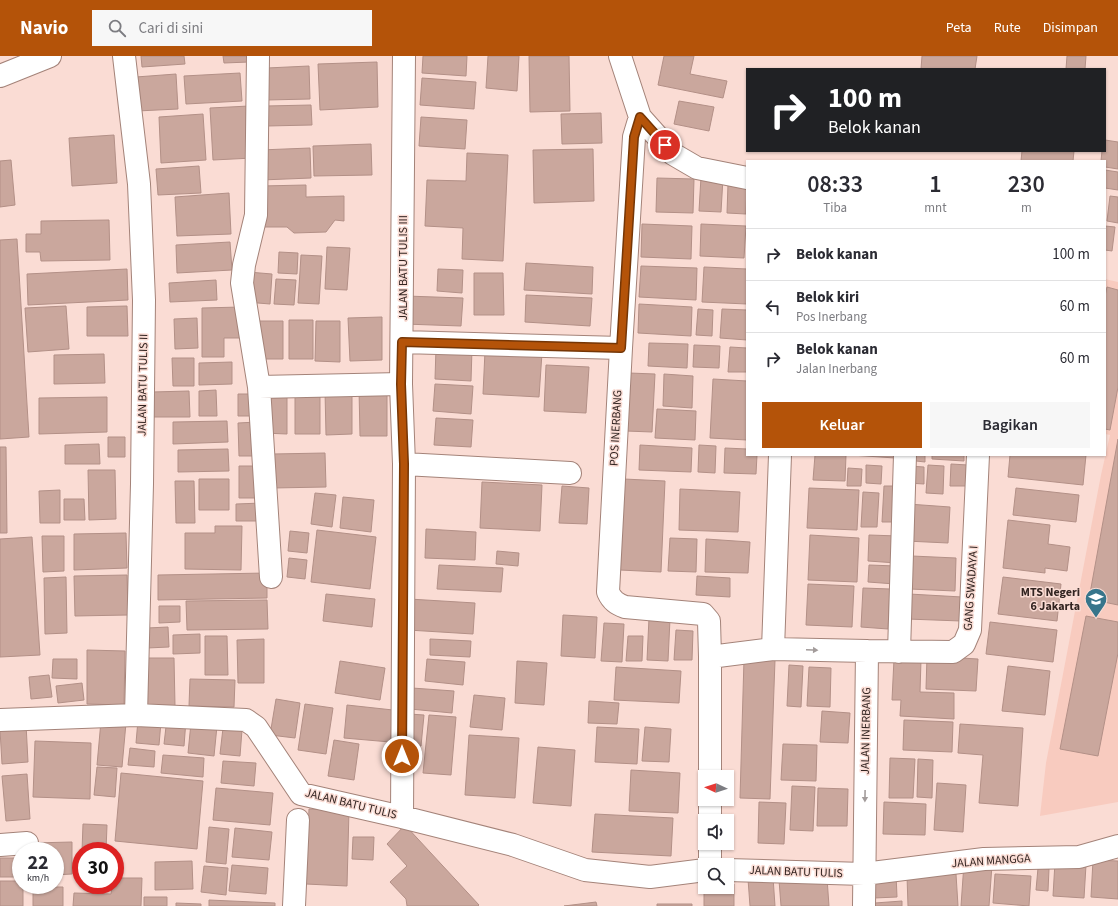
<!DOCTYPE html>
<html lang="id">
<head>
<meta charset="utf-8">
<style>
	:root { --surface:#fff; --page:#f7f7f7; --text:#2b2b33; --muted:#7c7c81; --line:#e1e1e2; --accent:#b45309 }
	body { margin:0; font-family:"Source Sans 3",sans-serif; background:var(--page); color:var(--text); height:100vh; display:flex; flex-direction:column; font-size:15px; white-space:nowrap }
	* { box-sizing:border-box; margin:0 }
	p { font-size:13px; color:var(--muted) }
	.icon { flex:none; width:22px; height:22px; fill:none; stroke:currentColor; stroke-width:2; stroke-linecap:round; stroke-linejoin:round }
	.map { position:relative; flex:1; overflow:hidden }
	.sheet { position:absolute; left:746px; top:104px; width:360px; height:296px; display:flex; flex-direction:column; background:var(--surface); border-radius:0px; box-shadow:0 1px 3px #0004 }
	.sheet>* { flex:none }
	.hud { position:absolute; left:746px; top:12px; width:360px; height:84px; border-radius:0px; box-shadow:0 1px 3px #0004; background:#202124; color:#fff; overflow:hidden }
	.needle { width:26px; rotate:274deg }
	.buttons { position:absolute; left:698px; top:714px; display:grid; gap:8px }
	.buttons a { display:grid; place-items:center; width:36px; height:36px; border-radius:0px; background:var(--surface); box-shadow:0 1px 3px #0004; font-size:20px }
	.speed { position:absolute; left:12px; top:786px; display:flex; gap:8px; font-size:20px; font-weight:700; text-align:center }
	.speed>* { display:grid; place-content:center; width:52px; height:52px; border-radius:50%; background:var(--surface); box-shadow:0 1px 3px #0004; line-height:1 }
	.speed small { font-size:10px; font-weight:400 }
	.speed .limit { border:6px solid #d22; background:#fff; color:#111 }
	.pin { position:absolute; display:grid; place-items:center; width:34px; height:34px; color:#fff; margin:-17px; border:2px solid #fff; border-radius:50%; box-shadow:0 1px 4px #0007 }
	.me { position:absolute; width:44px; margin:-22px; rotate:0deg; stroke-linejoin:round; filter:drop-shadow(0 0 3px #0008) }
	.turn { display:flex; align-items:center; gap:14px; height:84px; padding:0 16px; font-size:18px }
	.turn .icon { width:52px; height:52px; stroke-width:2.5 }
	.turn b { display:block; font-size:28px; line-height:34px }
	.eta { display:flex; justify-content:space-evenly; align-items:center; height:68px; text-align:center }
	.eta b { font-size:24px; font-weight:600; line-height:28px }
	.action { display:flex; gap:8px; margin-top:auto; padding:8px 16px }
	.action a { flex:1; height:46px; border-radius:0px; background:var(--accent); color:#fff; font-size:16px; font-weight:600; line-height:46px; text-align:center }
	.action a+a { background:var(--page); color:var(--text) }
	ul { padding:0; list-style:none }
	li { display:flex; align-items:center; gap:12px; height:52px; padding:0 16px; border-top:1px solid var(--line) }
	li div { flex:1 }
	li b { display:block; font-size:15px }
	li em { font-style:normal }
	header { display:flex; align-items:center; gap:24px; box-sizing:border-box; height:56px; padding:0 20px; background:var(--accent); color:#fff }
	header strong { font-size:19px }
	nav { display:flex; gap:22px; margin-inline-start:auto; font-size:14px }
	.search { width:280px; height:36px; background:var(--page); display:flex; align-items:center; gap:10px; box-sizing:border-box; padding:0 14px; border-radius:0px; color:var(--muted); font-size:15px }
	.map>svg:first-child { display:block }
	.built { fill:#f8cbbf }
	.building { fill:#caa79d; stroke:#b39087 }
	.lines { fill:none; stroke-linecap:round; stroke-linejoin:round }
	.street-casing { stroke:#a48379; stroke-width:24 }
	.street { stroke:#fff; stroke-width:22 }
	.oneway { fill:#a39c9b }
	.route-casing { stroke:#753606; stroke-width:10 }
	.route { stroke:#b45309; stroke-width:7 }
	.labels { text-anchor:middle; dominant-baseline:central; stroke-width:3; stroke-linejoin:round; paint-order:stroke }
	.street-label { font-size:12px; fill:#322421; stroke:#fadcd4 }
	.poi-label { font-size:12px; font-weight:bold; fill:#322421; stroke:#fadcd4; text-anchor:end }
</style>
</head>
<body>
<header>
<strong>Navio</strong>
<div class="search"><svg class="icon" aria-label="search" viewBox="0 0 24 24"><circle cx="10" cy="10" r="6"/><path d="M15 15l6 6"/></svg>Cari di sini</div>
<nav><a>Peta</a><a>Rute</a><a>Disimpan</a></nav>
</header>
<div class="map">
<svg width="1118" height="850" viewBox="0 0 1118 850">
	<rect width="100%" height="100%" fill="#fadcd4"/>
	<!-- built -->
	<path class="built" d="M1105,223L1118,226V746L1040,760L1046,707L1101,419L1110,379L1105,378Z"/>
	<!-- building -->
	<path class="building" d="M141,0H184L185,8L142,11Z
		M223,0H248L249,6L224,7Z
		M423,0H467L466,20L422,17Z
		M488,0H519L517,35L486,32Z
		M529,0H569L570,55L530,56Z
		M664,0H694L690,18L727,25L723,42L658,29Z
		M922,0H977L975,13H921Z
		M1067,0H1086L1085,13H1066Z
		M377,6L378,51L320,54L318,8Z
		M309,10L310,43L267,44V12Z
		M240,17L242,45L186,48L184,20Z
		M176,18L178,53L137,55L136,21Z
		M422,22L476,26L474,53L420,49Z
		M679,45L714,51L709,75L674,68Z
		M311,49L312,69L267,70L266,50Z
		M249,50L253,102L213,104L210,52Z
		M601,57L602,87L562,88L561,58Z
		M203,58L206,104L161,107L159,61Z
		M421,61L467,64L465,93L419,90Z
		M114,79L117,127L72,130L69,82Z
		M1105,84L1118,86V113L1105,111V105H1101L1102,95H1105Z
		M371,88L372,119L314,120L313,90Z
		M310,92L311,122L261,124L260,94Z
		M593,93L594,145L534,147L533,94Z
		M1022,95H1074L1073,105H1021Z
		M467,97L508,99L503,205L462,203L463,172L425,170L427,124L466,125Z
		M11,104L15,149L0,151V105Z
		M199,110L201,137L158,139L156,113Z
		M1105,114L1118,116V134L1105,132Z
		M701,121L723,122L721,156L699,155Z
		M657,122L694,123L693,157L656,156Z
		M728,128L747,129L746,158L727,157Z
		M306,129V141L344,140V165L335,164L326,176L294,177L287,171H261V130Z
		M229,137L231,178L177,180L175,141Z
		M1110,140L1118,141V167L1107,165Z
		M109,164L110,204L41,205L40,196H26V178H41V165Z
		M642,168L692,170L691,203L641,201Z
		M701,168L746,170L744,202L700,200Z
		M1105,170L1115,171L1112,195L1105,194Z
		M17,183L29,381L0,383V184Z
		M230,186L232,214L177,217L176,189Z
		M327,191L350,192L347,234L325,233Z
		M279,196L298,197L297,218L278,217Z
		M301,199L322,200L319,248L298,247Z
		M526,207L593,211L592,238L524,234Z
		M641,210L697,212L696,244L639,241Z
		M704,211L747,213V248L702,246Z
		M127,213L128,244L28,249L27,218Z
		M438,213L463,214L462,237L437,235Z
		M248,216L272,218L270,248L246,246Z
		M474,217H503L504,259H474Z
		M276,223L296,224L294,249L274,248Z
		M216,224L217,244L170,246L169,227Z
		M1107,231L1118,234V331L1110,374L1105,373V240Z
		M526,239L592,242L590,270L525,266Z
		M406,240L463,242L461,270L404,268Z
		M639,248L692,251L691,280L638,277Z
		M66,250L69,293L28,296L25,252Z
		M127,250L128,280H87V251Z
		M241,251L242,282H224V301H202V252Z
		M698,253L713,254L712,280L696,279Z
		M722,253L747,254V284L720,282Z
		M382,261V304L350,305L348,262Z
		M197,262L198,292L175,293L174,263Z
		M289,264H313V303H289Z
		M256,265H283V303H256Z
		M316,265H340V306L315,305Z
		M649,287L688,288L687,312L648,310Z
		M694,289L720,290L719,312L693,311Z
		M730,291L747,292V316H728Z
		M436,292L472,293L471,325L435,323Z
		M485,295L542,297L539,341L483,338Z
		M104,298L105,327L54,328V299Z
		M172,302H194V330H173Z
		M232,306V328L199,329V307Z
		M546,309L589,311L586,357L544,355Z
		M629,317L655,318L652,376L626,375Z
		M664,318L693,320L692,352L663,350Z
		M713,323L747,325V384L710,382Z
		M435,328L473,330L471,358L433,355Z
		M387,332V380H360L359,333Z
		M216,334L217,360H199V335Z
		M352,334V378L326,379L325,335Z
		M189,335L190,361H152V336Z
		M287,336V378L263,377L264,337Z
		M295,336H320V378H295Z
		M238,338H255V360H238Z
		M107,341V376L39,378V342Z
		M657,353L696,355L695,384L655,382Z
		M436,362L473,364L471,391L434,389Z
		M227,365L228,386L173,388V366Z
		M257,366L258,400H239L238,367Z
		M108,381H125V401H108Z
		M1118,383V549L1089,543Z
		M99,388L100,408H65V389Z
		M640,389L692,392L691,416L639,414Z
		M699,389L716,390L715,417L698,416Z
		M0,391H6L7,477H0Z
		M725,392L747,393V399H757L756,418L724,417Z
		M228,393L229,415L178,416V394Z
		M325,397L326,431L273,432V398Z
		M815,399H846L845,425L813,424Z
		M851,399H895V402Z
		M908,399H925V406L907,404Z
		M932,399H964V405L932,403Z
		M1010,399H1086L1083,429L1008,421Z
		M951,408L968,409V430H950Z
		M866,409L882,410L881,428L866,427Z
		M928,409L944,410L943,438L926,437Z
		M239,410H263L264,442H239Z
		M909,410L924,411V428L908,427Z
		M848,412L862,413L861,430H847Z
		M88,414H115L116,463L89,464Z
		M199,423H229V454H199Z
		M624,423L665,425L661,516L620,514Z
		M175,425H194L195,467H176Z
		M482,426L542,429L540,475L480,472Z
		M562,430L589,432L587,468L559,467Z
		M884,430H900L898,466H882Z
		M809,432L859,434L857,474L807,472Z
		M1016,432L1079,439L1076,466L1013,459Z
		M680,433L740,436L738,476L679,474Z
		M60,434V467H40L39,435Z
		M863,436L879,437L877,471H861Z
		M315,437L336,439L332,471L311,468Z
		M343,441L374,444L371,476L340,472Z
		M64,443H84L85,464H64Z
		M262,447V465H236V448Z
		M908,448L950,451L948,487L906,485Z
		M1008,464L1050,469L1048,488L1070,491L1067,515L1045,512V517L1003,512Z
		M215,470H242L241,514L185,513V477H215Z
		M426,473L476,476L475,504L425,502Z
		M317,474L376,481L370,533L311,526Z
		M290,475L309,477L307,497L288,495Z
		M126,477L127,512L74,514V478Z
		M810,479L859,482L857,526L808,524Z
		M869,479L898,480L897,507L868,505Z
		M42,480H64V515L43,516Z
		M32,481L40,599L0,601V483Z
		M670,482L697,483L696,516L668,515Z
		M706,483L750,486L748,517L705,516Z
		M497,495L519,497L518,510L496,508Z
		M912,500L956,502L955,535L910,533Z
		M289,502L307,504L305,523L287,521Z
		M439,509L503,512L501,536L437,533Z
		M869,509L896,510L895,528L868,526Z
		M267,517V542L158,544V519Z
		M127,519L128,559L75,560L74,520Z
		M697,520L730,522V541L696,539Z
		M66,521L67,577L45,578L44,522Z
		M1003,521L1061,528L1057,565L998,558Z
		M808,528L854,530L852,571L806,569Z
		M863,532L890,533L888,573L861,571Z
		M326,538L375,543L372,571L323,565Z
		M909,538L962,541L961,565L907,563Z
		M409,543L475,547L473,578L408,574Z
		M267,544L268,573L187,574L186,545Z
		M159,550H180V566L159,567Z
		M563,559L597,561L595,602L561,600Z
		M1086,560L1118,566V597L1098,700L1060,693Z
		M649,562L670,563L668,605L647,604Z
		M990,566L1057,574L1053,606L986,598Z
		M604,567L624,568L622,606L601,605Z
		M168,571L169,591L147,592V572Z
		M676,574L693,575L692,604H674Z
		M200,578V597L173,598V579Z
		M205,580H227L228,619H205Z
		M628,580H643L642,605H626Z
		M264,583V627H238L237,584Z
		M430,583L471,585L470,601L430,599Z
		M87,594L125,595L124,649L87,648Z
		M927,600L978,603L976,635L926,633Z
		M144,602H174L175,650H145Z
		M53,603H77V623L52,622Z
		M427,603L465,606L463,629L425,625Z
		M744,603L775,604L770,743L740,742Z
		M894,603L921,604L920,636L954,637V663L900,660L901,644H892Z
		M340,605L385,612L380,644L335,637Z
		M517,605L547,607L544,649L515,647Z
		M789,609L803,610L801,651L787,650Z
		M1008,610L1050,615L1045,659L1002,655Z
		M616,611L681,615L679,647L614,644Z
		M809,611L831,612L830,651L807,650Z
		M49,619L52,641L31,643L29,621Z
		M190,623L235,624L234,651L189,650Z
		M82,627L84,644L58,647L56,630Z
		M412,632L454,635L452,657L410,653Z
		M474,639L505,642L502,674L470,671Z
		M276,643L300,647L295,682L270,679Z
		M589,645L619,647L617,668L588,667Z
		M305,648L333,652L326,698L298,694Z
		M347,649L393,654L390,686L344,682Z
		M822,655L850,657L848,687L820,686Z
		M409,658L424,659L421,690L406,688Z
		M429,659L456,661L451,719L423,717Z
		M167,662L186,664L184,690L164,688Z
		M138,664L161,666L159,689L136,687Z
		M904,664L953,666L952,696L903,694Z
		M101,665L126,667L122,711L97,709Z
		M191,667L217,670L214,700L188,697Z
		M26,668L28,706L2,708L0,674Z
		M960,668L1023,672L1018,750L979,747L983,699L958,697Z
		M597,671L639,673L637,708L595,706Z
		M645,671L671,673L669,706L642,705Z
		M223,672L242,674L240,700L220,698Z
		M469,679L519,682L515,742L465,739Z
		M334,684L359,688L354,724L328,720Z
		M35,685L91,687L90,743L33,741Z
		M783,688L817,689L816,725L781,724Z
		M538,691L575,694L571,750L533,747Z
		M130,692L155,695L154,711L128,709Z
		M163,699L204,702L203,721L161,717Z
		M890,702L915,703L913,742H889Z
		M918,703L933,704L932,742L917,741Z
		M223,705L256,707L254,730L221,727Z
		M97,711L117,712L115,741L94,739Z
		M631,714L680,717L678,757L629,755Z
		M121,717L203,725L197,793L115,785Z
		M27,718L30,763L6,765L2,720Z
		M937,727L966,729L963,776L934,774Z
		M792,730L815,731L813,775L790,774Z
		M216,732L273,737L270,769L213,764Z
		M818,732L848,733L847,770H817Z
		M759,746L786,747L784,788L758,787Z
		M884,746L926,748L925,779L883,778Z
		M309,753L349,754L347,830L306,828Z
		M595,758L673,762L671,800L592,796Z
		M83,768L107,769L106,795H82Z
		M405,769L479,849L478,850H407L406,843L390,826L407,810L387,788Z
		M209,771L229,773L226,808L206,806Z
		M235,772L272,776L269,804L232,801Z
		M353,781H374L373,804L352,803Z
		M72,786V818L55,819V795H32V787Z
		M0,802H21V821H0Z
		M1093,804L1118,805V843L1091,841Z
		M192,805L193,833L155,834V806Z
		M1055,806L1086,809L1084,842L1053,840Z
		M964,807L992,809L989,850H961Z
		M232,809L268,812L266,838L229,835Z
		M204,810L228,812L226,839L201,836Z
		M1038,812L1049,813L1048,835L1036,834Z
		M896,818L897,841L874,842L873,820Z
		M956,818L958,850H908L907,820Z
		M995,818L1031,820L1029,850L993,847Z
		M773,821L775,850H750L748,823Z
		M115,822H142L141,850H73L74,837L111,838L112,829H115Z
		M827,822L829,850H781L779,824Z
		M0,825H21V829H23V850H0Z
		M704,827L705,831H727V828H734V850H704Z
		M33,831H63V850H33Z
		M144,841H167V850H144Z
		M209,844L275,847V850H209Z
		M902,845V850H875V847Z
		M596,846L597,850H564Z
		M176,847L201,848V850H176Z
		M657,848H692V850H657Z"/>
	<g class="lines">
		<!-- street casing -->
		<g class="street-casing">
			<path id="street" d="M124,0L139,128L144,244L142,428L136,659
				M258,0L256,159L244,209L242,227L259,331L271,521
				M620,0L640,61L673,98L697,112L747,122
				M0,20L50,0
				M640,61L634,81L621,292L608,536C612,545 617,548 625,551L703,558L709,565L710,601
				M402,286L621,292
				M259,331L401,328
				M404,408L570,417
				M773,593L867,595L864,850
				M867,595L953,596L964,588L970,574L978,399
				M899,596L905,399
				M0,664L136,659L246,664L256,671L301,738L402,761L513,789L585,814L650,821L705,814
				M710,721V601L773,593L780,399
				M710,743V765
				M402,761L404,408L401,328L404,0
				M710,787V809
				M0,789L27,787
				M727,814L864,818L984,803L1079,801L1118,790
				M294,850L298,764"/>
		</g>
		<!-- street -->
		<use href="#street" class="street"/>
	</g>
	<!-- one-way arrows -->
	<defs><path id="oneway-solid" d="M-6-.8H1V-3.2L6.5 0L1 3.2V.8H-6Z"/></defs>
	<g class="oneway">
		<use href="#oneway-solid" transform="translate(812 594) rotate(2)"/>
		<use href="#oneway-solid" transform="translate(865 740) rotate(91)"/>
	</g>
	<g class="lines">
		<!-- route casing -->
		<g class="route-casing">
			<path id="route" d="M402,700L404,408L401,328L402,286L621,292L634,81L640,61L665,89"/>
		</g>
		<!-- route -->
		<use href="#route" class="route"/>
	</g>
	<!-- icons -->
	<defs>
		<g id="school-pin" transform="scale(1.15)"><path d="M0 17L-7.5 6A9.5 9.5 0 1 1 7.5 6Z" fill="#37758b" stroke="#fadcd4"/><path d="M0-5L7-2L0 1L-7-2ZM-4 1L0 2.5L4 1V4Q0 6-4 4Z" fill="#fff"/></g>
	</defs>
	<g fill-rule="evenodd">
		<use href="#school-pin" x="1096" y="543"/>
	</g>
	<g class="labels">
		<!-- street labels -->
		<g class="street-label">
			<text transform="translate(403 212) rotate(-90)">JALAN BATU TULIS III</text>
			<text transform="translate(143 329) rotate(-89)">JALAN BATU TULIS II</text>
			<text transform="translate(616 372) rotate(-87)">POS INERBANG</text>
			<text transform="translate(971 532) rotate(-86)">GANG SWADAYA I</text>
			<text transform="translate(866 675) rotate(-89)">JALAN INERBANG</text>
			<text transform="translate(351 748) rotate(14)">JALAN BATU TULIS</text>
			<text transform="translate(991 805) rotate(-4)">JALAN MANGGA</text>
			<text transform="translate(796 816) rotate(2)">JALAN BATU TULIS</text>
		</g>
		<!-- poi labels -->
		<g class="poi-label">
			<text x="1080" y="536">MTS Negeri<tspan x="1080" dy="14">6 Jakarta</tspan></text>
		</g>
	</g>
</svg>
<div class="buttons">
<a><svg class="needle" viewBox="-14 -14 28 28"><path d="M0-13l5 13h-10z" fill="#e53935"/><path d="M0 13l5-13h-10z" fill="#7c7c81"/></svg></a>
<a><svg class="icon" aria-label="sound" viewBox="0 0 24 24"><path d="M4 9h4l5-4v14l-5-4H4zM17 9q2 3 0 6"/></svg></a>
<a><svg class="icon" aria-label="search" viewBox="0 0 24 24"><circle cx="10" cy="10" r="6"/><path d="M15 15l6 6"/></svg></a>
</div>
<div class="speed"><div>22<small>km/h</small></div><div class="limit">30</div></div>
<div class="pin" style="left:665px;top:89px;background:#d93025"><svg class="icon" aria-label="arrive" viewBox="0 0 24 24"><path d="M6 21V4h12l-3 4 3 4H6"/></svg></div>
<svg class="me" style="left:402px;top:700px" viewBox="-20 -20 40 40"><circle r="17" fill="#b45309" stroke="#fff" stroke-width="3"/><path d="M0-11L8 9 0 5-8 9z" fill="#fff"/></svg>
<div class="hud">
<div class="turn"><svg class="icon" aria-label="right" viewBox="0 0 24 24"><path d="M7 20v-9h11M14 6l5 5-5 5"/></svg><div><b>100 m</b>Belok kanan</div></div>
</div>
<section class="sheet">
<div class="eta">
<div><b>08:33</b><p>Tiba</p></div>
<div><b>1</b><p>mnt</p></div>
<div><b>230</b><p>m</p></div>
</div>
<ul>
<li><svg class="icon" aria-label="right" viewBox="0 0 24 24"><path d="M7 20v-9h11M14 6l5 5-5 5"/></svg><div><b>Belok kanan</b></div><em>100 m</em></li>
<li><svg class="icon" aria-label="left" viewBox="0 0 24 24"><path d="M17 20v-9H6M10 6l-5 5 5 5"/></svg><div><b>Belok kiri</b><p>Pos Inerbang</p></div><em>60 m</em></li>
<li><svg class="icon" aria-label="right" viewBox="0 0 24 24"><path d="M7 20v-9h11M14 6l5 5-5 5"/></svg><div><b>Belok kanan</b><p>Jalan Inerbang</p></div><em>60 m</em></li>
</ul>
<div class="action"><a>Keluar</a><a>Bagikan</a></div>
</section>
</div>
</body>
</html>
